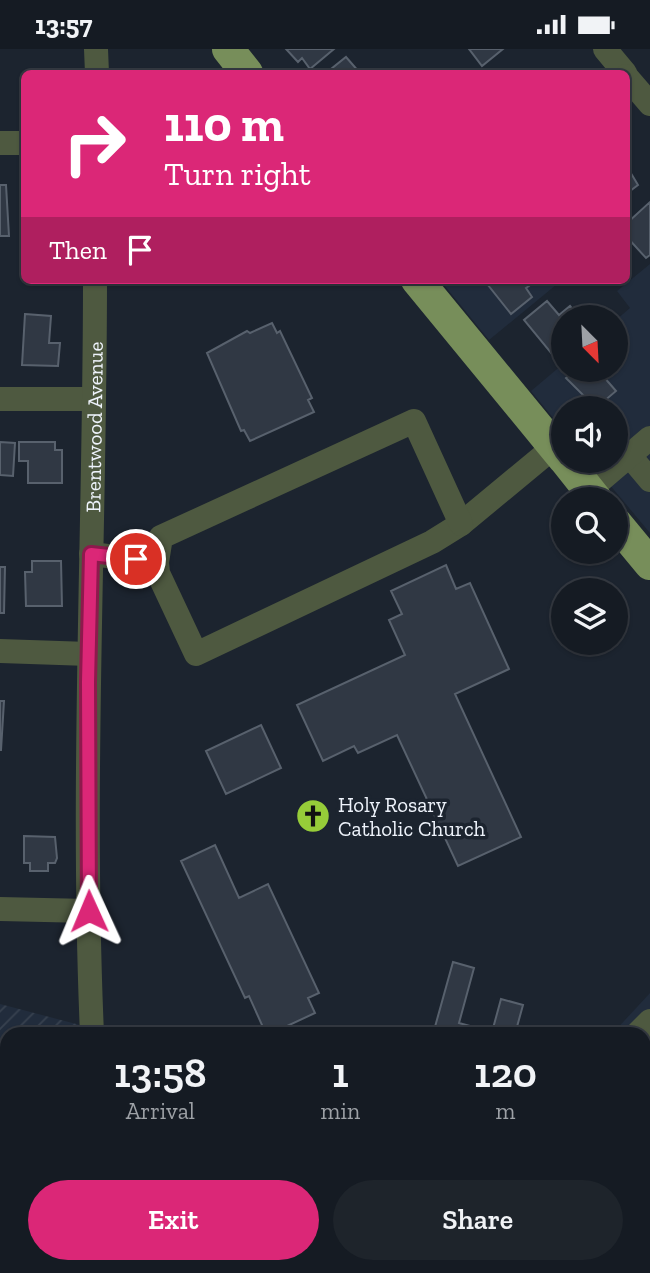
<!DOCTYPE html>
<html lang="en">
<head>
<meta charset="utf-8">
<style>
	:root { --surface:#151b23; --page:#1e242b; --text:#f1f3f6; --muted:#9da1a6; --line:#343941; --accent:#db2777 }
	body { margin:0; font-family:"Zilla Slab",serif; background:var(--page); color:var(--text); height:100vh; display:flex; flex-direction:column; font-size:26px; white-space:nowrap }
	* { box-sizing:border-box; margin:0 }
	p { font-size:23px; color:var(--muted) }
	.icon { flex:none; width:38px; height:38px; fill:none; stroke:currentColor; stroke-width:2; stroke-linecap:round; stroke-linejoin:round }
	.map { position:relative; flex:1; overflow:hidden }
	.drawer { position:absolute; left:0px; top:978px; width:651px; height:247px; display:flex; flex-direction:column; background:var(--surface); border-radius:21px 21px 0 0; box-shadow:0 2px 5px #0004,0 0 0 2px var(--line) }
	.drawer>* { flex:none }
	.top-card { position:absolute; left:21px; top:21px; width:609px; height:214px; border-radius:10px; box-shadow:0 2px 5px #0004,0 0 0 2px var(--line); background:#db2777; color:#fff; overflow:hidden }
	.needle { width:46px; rotate:156deg }
	.tools { position:absolute; left:551px; top:256px; display:grid; gap:14px }
	.tools a { display:grid; place-items:center; width:77px; height:77px; border-radius:50%; background:var(--surface); box-shadow:0 2px 5px #0004,0 0 0 2px var(--line); font-size:35px }
	.pin { position:absolute; display:grid; place-items:center; width:60px; height:60px; color:#fff; margin:-30px; border:4px solid #fff; border-radius:50%; box-shadow:0 2px 7px #0007 }
	.me { position:absolute; width:77px; margin:-38px; rotate:359deg; stroke-linejoin:round; filter:drop-shadow(0 0 5px #0008) }
	.turn { display:flex; align-items:center; gap:24px; height:147px; padding:0 28px; font-size:32px }
	.turn .icon { width:91px; height:91px; stroke-width:2.5 }
	.turn b { display:block; font-size:49px; line-height:60px }
	.then { display:flex; align-items:center; height:66px; padding:0 28px; background:#0003; gap:14px; font-size:26px }
	.eta { display:flex; justify-content:space-evenly; align-items:center; height:119px; text-align:center }
	.eta b { font-size:42px; font-weight:600; line-height:49px }
	.cta { display:flex; gap:14px; margin-top:auto; padding:14px 28px }
	.cta a { flex:1; height:80px; border-radius:42px; background:var(--accent); color:#fff; font-size:28px; font-weight:600; line-height:80px; text-align:center }
	.cta a+a { background:var(--page); color:var(--text) }
	.status { display:flex; justify-content:space-between; align-items:center; height:49px; padding:0 35px; background:var(--surface); direction:ltr }
	.status svg { height:19px; fill:currentColor }
	.map>svg:first-child { display:block }
	.built { fill:#212c3c }
	.industrial { fill:url(#industrial-furrows) }
	.building { fill:#303844; stroke:#58616d; stroke-width:2 }
	.lines { fill:none; stroke-linecap:round; stroke-linejoin:round }
	.minor { stroke:#4e5940; stroke-width:24 }
	.major { stroke:#778e5a; stroke-width:32 }
	.route-casing { stroke:#8e194d; stroke-width:18 }
	.route { stroke:#db2777; stroke-width:12 }
	.labels { text-anchor:middle; dominant-baseline:central; stroke-width:7; stroke-linejoin:round; paint-order:stroke }
	.street-label { font-size:21px; fill:#eef3fb; stroke:#1c242f }
	.poi-label { font-size:21px; fill:#eef3fb; stroke:#1c242f; text-anchor:start }
</style>
</head>
<body>
<div class="status"><b>13:57</b><svg viewBox="0 0 49 12"><path d="M0 12V9h3v3zM5 12V6h3v6zM10 12V3h3v9zM15 12V0h3v12zM26 1h20v11H26zM47 4h2v5h-2z"/></svg></div>
<div class="map">
<svg width="650" height="1224" viewBox="0 0 650 1224">
	<defs>
		<pattern id="industrial-furrows" width="10" height="10" patternUnits="userSpaceOnUse" patternTransform="scale(1.75)"><rect width="10" height="10" fill="#212c3c"/><path d="M-1 1l2-2M0 10L10 0M9 11l2-2" fill="none" stroke="#37414f"/></pattern>
	</defs>
	<rect width="100%" height="100%" fill="#1c242f"/>
	<!-- built -->
	<path class="built" d="M650,215V484L589,411H616V359H564L563,381L531,342L563,315L564,320H616V271L630,259L617,242Z
		M440,231H562L489,291Z
		M650,944V1127L644,1125V985H612Z"/>
	<!-- industrial -->
	<path class="industrial" d="M0,955L99,981L98,985H7V1049L0,1052Z"/>
	<!-- building -->
	<path class="building" d="M286,0H334L310,20L302,9L298,13Z
		M469,0H503L482,17Z
		M346,8L360,24H326Z
		M626,116L638,136L626,145Z
		M0,136H6L9,187H0Z
		M650,153V206L646,209L626,187V175Z
		M484,231H526L529,237L526,239L532,248L511,265Z
		M547,252L559,266L570,257L579,268H564V304L556,310L524,271Z
		M25,265L51,267L49,294H60L58,317L22,316Z
		M272,274L277,284L280,282L312,349L308,351L314,363L250,392L244,381L241,382L207,304L247,282L250,284Z
		M576,320H597L616,342L596,359L566,329Z
		M0,393L15,394L13,427L0,426Z
		M19,393H55V401H62V434H28V412H19Z
		M32,512H61L62,557H26L25,523H32Z
		M446,516L456,540L470,534L509,620L455,645L521,788L458,817L397,686L358,704L354,697L323,712L297,656L405,606L389,571L402,565L391,542Z
		M0,518H5L4,564H0Z
		M0,652H4L1,701H0Z
		M261,676L281,719L226,745L206,702Z
		M24,787L55,788L57,809L55,814H48V822H30V814H24Z
		M215,796L239,849L268,835L319,944L308,949L315,964L270,985H266L249,947L245,949L181,812Z
		M453,913L474,919L459,974L492,983L501,950L523,956L515,985H433Z
		M417,1218H460L459,1224H415Z"/>
	<g class="lines">
		<!-- minor -->
		<g class="minor">
			<path d="M96,0L97,24"/>
			<path d="M605,0L625,24"/>
			<path d="M626,27L650,55"/>
			<path d="M0,94H24"/>
			<path d="M0,350H94"/>
			<path d="M629,406L650,431"/>
			<path d="M589,441L650,389"/>
			<path d="M91,505L157,513L158,524L196,605L432,493L461,475L554,398"/>
			<path d="M157,513L161,488L414,372L461,475"/>
			<path d="M0,602L89,605"/>
			<path d="M0,860L89,862"/>
			<path id="s1" d="M92,985C81,734 95,482 95,231"/>
			<path d="M637,985L650,972"/>
			<path d="M0,1033L7,1030"/>
			<path d="M644,1140L650,1142"/>
			<path d="M12,1218L13,1224"/>
			<path d="M238,1224L240,1218"/>
			<path d="M590,1224L593,1218"/>
		</g>
		<!-- major -->
		<path class="major" d="M228,0L247,24
			M417,231L564,410
			M565,411L596,450
			M616,474L650,515"/>
	</g>
	<g class="lines">
		<!-- route casing -->
		<g class="route-casing">
			<path id="route" d="M89,862L88,633L91,505L136,510"/>
		</g>
		<!-- route -->
		<use href="#route" class="route"/>
	</g>
	<!-- icons -->
	<defs>
		<g id="church-disc" transform="scale(1.75)"><circle r="9.5" fill="#96cc39" stroke="#1c242f"/><path d="M-1.2-6h2.4v3.5h3.3v2.4h-3.3V6h-2.4V-.1h-3.3v-2.4h3.3Z" fill="#111"/></g>
	</defs>
	<g fill-rule="evenodd">
		<use href="#church-disc" x="313" y="767"/>
	</g>
	<g class="labels">
		<!-- street labels -->
		<g class="street-label">
			<text stroke="none"><textPath href="#s1" startOffset="607">Brentwood Avenue</textPath></text>
		</g>
		<!-- poi labels -->
		<g class="poi-label">
			<text x="338" y="755">Holy Rosary<tspan x="338" dy="24">Catholic Church</tspan></text>
		</g>
	</g>
</svg>
<div class="tools">
<a><svg class="needle" viewBox="-14 -14 28 28"><path d="M0-13l5 13h-10z" fill="#e53935"/><path d="M0 13l5-13h-10z" fill="#9da1a6"/></svg></a>
<a><svg class="icon" aria-label="sound" viewBox="0 0 24 24"><path d="M4 9h4l5-4v14l-5-4H4zM17 9q2 3 0 6"/></svg></a>
<a><svg class="icon" aria-label="search" viewBox="0 0 24 24"><circle cx="10" cy="10" r="6"/><path d="M15 15l6 6"/></svg></a>
<a><svg class="icon" aria-label="layers" viewBox="0 0 24 24"><path d="M12 4l9 5-9 5-9-5zM3 14l9 5 9-5"/></svg></a>
</div>
<div class="pin" style="left:136px;top:510px;background:#d93025"><svg class="icon" aria-label="arrive" viewBox="0 0 24 24"><path d="M6 21V4h12l-3 4 3 4H6"/></svg></div>
<svg class="me" style="left:89px;top:862px" viewBox="-20 -20 40 40"><path d="M0-17L14 15 0 8-14 15z" fill="#db2777" stroke="#fff" stroke-width="4"/></svg>
<div class="top-card">
<div class="turn"><svg class="icon" aria-label="right" viewBox="0 0 24 24"><path d="M7 20v-9h11M14 6l5 5-5 5"/></svg><div><b>110 m</b>Turn right</div></div>
<div class="then">Then<svg class="icon" aria-label="arrive" viewBox="0 0 24 24"><path d="M6 21V4h12l-3 4 3 4H6"/></svg></div>
</div>
<section class="drawer">
<div class="eta">
<div><b>13:58</b><p>Arrival</p></div>
<div><b>1</b><p>min</p></div>
<div><b>120</b><p>m</p></div>
</div>
<div class="cta"><a>Exit</a><a>Share</a></div>
</section>
</div>
</body>
</html>
